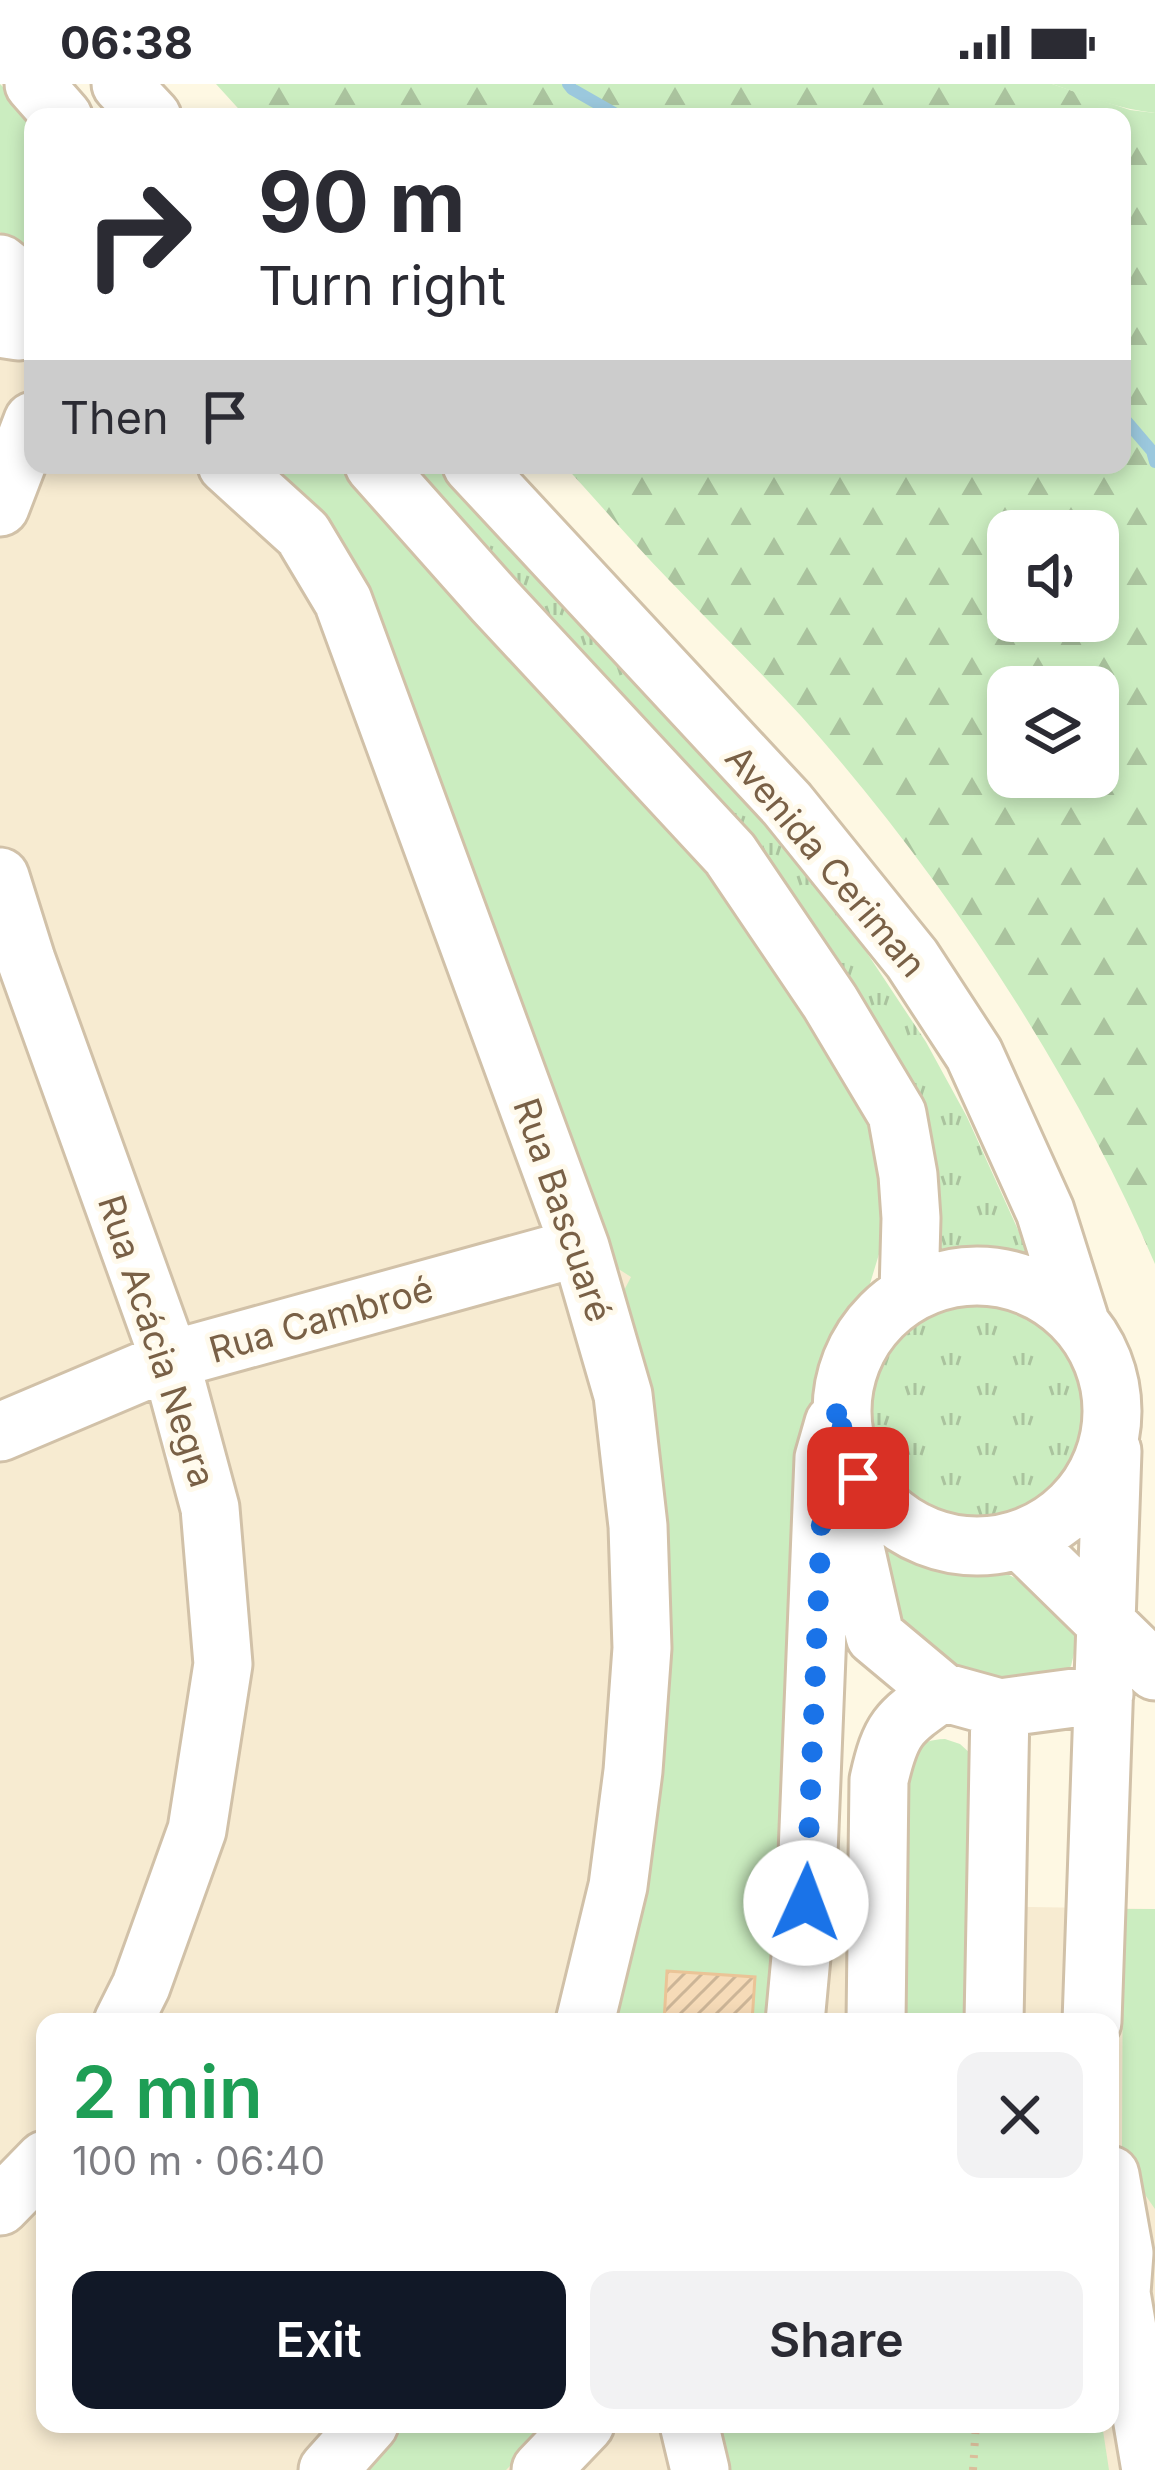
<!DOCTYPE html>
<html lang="en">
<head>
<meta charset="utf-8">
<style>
	:root { --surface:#fff; --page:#f2f2f3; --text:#2b2b33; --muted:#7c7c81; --accent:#111827 }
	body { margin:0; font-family:Inter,sans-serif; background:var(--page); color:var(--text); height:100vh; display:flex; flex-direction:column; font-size:45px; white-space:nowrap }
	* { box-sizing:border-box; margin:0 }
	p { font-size:39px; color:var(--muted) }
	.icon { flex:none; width:66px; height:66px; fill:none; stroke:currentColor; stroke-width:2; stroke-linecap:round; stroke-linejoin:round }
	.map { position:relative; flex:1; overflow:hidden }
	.sheet { position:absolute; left:36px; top:1929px; width:1083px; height:420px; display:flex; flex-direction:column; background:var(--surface); border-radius:24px; box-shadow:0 6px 18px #0003 }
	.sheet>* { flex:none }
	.banner { position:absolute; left:24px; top:24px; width:1107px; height:366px; border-radius:24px; box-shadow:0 6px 18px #0003; background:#fff; color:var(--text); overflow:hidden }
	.buttons { position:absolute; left:987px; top:426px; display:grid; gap:24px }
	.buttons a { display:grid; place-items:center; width:132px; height:132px; border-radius:24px; background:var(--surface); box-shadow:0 6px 18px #0003; font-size:60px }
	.pin { position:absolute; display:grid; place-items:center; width:102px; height:102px; color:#fff; margin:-51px; border-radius:24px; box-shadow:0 6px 18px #0006 }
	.me { position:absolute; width:132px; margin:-66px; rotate:2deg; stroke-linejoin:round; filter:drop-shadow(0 0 9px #0008) }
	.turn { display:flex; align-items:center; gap:42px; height:252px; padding:0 36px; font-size:54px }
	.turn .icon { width:156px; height:156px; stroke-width:2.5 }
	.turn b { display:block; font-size:84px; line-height:102px }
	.then { display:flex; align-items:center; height:114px; padding:0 36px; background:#0003; gap:24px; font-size:45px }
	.round { display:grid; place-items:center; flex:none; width:126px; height:126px; border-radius:24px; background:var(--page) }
	.head { display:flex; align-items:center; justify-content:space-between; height:204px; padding:0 36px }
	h1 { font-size:72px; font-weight:600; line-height:90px; color:#1e9e55 }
	.cta { display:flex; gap:24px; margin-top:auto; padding:24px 36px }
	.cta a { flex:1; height:138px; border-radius:24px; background:var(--accent); color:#fff; font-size:48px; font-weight:600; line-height:138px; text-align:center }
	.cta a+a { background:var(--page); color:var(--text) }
	.status { display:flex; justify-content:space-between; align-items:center; height:84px; padding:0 60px; background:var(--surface); direction:ltr }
	.status svg { height:33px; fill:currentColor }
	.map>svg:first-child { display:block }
	.residential { fill:#f7ebd1; fill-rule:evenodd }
	.grass { fill:url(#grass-tufts) }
	.forest { fill:url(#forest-firs); fill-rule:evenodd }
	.park { fill:#cbedc0 }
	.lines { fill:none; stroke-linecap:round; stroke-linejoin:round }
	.stream { stroke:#9bc8dd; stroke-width:12 }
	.building { fill:url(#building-hatch); stroke:#eac497; stroke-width:3 }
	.minor-casing { stroke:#d1c1a8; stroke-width:63 }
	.path { stroke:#dbbe9b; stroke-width:8; stroke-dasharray:3 9; stroke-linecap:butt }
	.minor { stroke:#fff; stroke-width:57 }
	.route { stroke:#1a73e8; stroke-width:21; stroke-dasharray:0 37.8 }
	.labels { text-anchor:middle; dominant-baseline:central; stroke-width:10; stroke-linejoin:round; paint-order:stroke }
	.street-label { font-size:36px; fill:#796046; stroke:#fffaec }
</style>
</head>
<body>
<div class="status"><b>06:38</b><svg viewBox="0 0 49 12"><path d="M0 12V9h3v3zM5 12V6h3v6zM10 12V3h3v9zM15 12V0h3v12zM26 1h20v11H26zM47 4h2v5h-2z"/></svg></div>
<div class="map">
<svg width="1155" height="2386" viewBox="0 0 1155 2386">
	<defs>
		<pattern id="grass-tufts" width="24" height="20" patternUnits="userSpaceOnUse" patternTransform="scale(3)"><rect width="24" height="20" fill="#cbedc0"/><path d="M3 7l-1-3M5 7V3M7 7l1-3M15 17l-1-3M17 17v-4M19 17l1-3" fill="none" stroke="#aac39e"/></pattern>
		<pattern id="forest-firs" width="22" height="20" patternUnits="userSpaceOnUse" patternTransform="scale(3)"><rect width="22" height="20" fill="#cbedc0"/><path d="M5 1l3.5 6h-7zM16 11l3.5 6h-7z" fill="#aac39e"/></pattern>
		<pattern id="building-hatch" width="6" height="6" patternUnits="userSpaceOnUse" patternTransform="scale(3)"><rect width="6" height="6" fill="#f6dbb8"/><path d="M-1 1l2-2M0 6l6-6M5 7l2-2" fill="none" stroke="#ccb597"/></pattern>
	</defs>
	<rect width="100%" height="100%" fill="#fef8e3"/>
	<!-- residential -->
	<path class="residential" d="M0,45L33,81V381H307L632,1193L787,1819L1155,1825V2386H0ZM45,1938H1110V2340H45Z"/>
	<!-- grass -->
	<path class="grass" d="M403,381H444L765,729L820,798L926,958L967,1033L1033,1179L979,1170L932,1175C941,1131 939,1093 927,1050Z
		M867 1325a108 108 0 1 1 216 0a108 108 0 1 1-216 0Z"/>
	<!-- forest -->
	<path class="forest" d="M216,0H1052L1130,26L1155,29V1180C1072,986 941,789 801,632C758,585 712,541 668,495C632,458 599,419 564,381H1122V33H246ZM1008,447H1098V537H1008ZM1008,603H1098V693H1008Z"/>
	<!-- park -->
	<path class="park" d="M0,0L33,33V168L0,148Z
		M1052,0H1155V29C1118,25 1087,12 1052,0Z
		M270,381H349L721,789L880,1055L886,1135L879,1170L869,1203L847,1232L830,1265L811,1328L771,1938H603L612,1907L618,1218L631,1193L600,1173L338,460Z
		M867,1440L895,1460L926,1476L980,1490L1009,1491L1060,1516L1069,1526L1078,1553L1071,1582L1061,1594L1006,1607L909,1562Z
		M945,1655L960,1660L971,1670L970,1938H893L899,1691C914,1668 915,1656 945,1655Z
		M1123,1825H1155V2125L1132,2092L1122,2068Z
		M404,2340H552L506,2386H367Z
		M717,2340H1102L1109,2386H727Z"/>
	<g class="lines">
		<!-- stream -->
		<path class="stream" d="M568,0L572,5L621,33
			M1122,332L1152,367L1155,378"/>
	</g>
	<!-- building -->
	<path class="building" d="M667,1887L755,1893L752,1938H664Z"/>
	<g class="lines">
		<!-- minor casing -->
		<g class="minor-casing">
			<path id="minor" d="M34,0L63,33
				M121,0L152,33
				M0,180L33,206
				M0,244L18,247L33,245
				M227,381L303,450L343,517L580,1163L623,1311L638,1442L642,1564L633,1687L618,1802L585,1938
				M374,381L495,517L730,770L830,918L897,1030L908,1091L911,1134L909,1209
				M472,381L787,720L912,875L974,970L1045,1127L1080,1238
				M0,423L33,337
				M0,793L26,876L170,1276L210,1424L223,1580L197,1746L141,1902L123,1938
				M842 1327a135 135 0 1 1 270 0a135 135 0 1 1-270 0Z
				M0,1348L170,1276L580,1163
				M856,1405L850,1442L875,1552L942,1608L1000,1624L1104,1610
				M1021,1456L1155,1587
				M795,1938L806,1819L824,1374L834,1339
				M876,1938L879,1696C891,1643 898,1639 942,1608
				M994,1938L1000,1624
				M1092,1938L1112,1367
				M1110,2091L1124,2169L1121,2209L1151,2386
				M0,2122L45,2076
				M689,2340L700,2386
				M328,2386L369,2340
				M541,2386L585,2340"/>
		</g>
		<!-- path -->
		<path class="path" d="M973,2386L976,2340"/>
		<!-- minor -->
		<use href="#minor" class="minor"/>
	</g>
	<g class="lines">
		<!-- route -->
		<path class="route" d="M806,1819L824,1374L840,1318L843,1357L858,1394"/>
	</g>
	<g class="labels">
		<!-- street labels -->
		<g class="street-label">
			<text transform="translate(826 777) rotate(50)">Avenida Ceriman</text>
			<text transform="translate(563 1126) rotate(71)">Rua Bascuaré</text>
			<text transform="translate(321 1235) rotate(-16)">Rua Cambroé</text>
			<text transform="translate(157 1257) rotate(72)">Rua Acácia Negra</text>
		</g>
	</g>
</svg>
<div class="buttons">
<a><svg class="icon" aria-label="sound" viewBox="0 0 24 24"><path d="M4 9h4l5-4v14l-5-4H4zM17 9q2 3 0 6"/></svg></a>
<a><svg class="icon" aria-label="layers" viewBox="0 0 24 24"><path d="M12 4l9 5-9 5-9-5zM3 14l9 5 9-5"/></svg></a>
</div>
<div class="pin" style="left:858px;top:1394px;background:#d93025"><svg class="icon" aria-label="arrive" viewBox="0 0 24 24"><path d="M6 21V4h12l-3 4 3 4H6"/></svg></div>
<svg class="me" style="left:806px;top:1819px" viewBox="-20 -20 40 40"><circle r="19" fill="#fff"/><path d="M0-13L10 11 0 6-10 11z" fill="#1a73e8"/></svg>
<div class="banner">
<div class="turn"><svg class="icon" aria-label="right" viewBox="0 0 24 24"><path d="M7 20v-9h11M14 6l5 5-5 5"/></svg><div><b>90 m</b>Turn right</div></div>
<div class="then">Then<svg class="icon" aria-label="arrive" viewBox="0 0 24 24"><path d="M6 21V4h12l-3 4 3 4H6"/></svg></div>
</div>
<section class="sheet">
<div class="head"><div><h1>2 min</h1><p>100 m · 06:40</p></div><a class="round"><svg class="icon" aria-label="close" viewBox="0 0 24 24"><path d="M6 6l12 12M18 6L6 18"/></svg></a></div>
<div class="cta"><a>Exit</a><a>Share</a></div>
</section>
</div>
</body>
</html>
